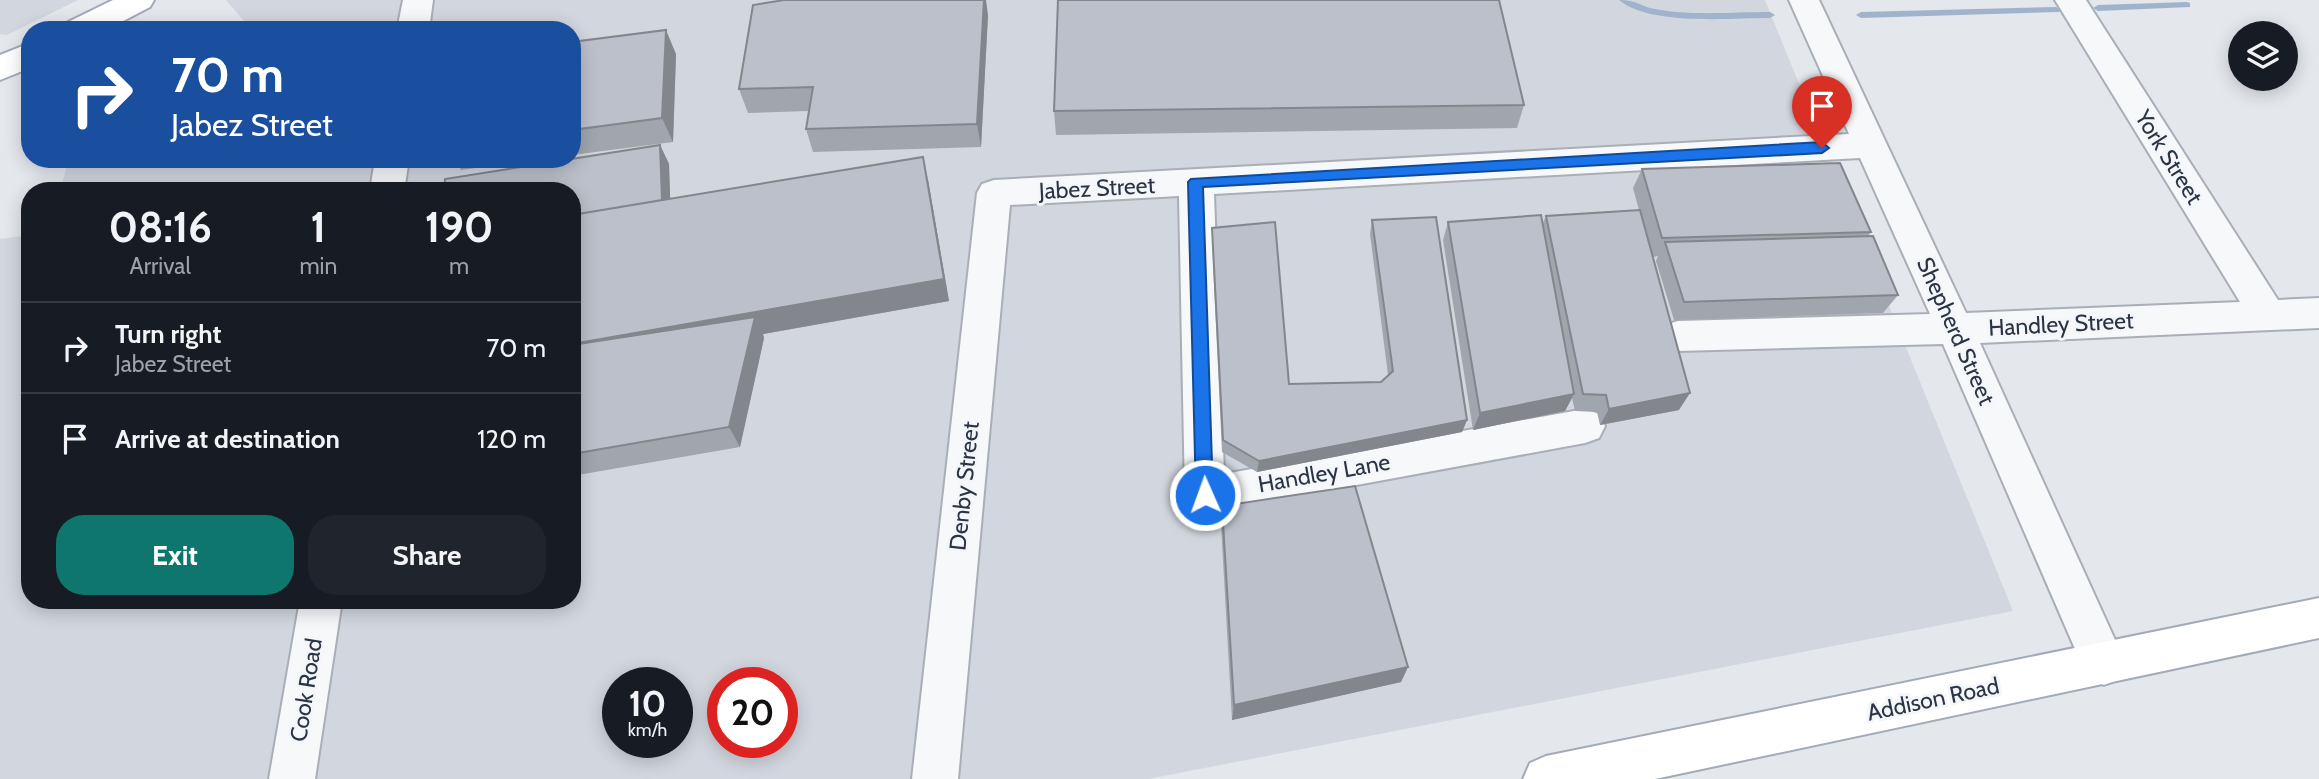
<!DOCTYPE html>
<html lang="en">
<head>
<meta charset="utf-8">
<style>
	:root { --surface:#171b24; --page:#20242c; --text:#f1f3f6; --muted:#9ea1a6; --line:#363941; --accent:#0f766e }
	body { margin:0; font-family:Cabin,sans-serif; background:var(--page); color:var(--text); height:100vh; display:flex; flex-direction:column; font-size:26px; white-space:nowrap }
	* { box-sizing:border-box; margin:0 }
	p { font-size:23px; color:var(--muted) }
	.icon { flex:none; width:38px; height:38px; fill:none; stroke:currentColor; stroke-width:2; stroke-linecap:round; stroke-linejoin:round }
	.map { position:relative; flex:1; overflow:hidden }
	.sheet { position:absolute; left:21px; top:182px; width:560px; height:427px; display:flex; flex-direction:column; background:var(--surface); border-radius:28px; box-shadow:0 4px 18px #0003 }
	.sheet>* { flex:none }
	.banner { position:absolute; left:21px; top:21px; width:560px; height:147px; border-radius:28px; box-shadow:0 4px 18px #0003; background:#1a4fa0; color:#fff; overflow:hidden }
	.tools { position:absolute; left:2228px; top:21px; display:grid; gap:14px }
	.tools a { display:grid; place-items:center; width:70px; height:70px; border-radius:50%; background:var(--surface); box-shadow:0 4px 18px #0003; font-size:35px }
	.speed { position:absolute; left:602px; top:667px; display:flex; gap:14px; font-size:35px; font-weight:700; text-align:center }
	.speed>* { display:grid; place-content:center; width:91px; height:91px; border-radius:50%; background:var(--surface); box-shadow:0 4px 18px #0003; line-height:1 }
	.speed small { font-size:18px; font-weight:400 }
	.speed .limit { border:10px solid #d22; background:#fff; color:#111 }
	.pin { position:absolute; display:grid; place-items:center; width:60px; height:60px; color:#fff; margin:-72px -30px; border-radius:50% 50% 50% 0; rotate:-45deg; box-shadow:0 0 7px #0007 }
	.pin .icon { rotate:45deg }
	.me { position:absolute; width:77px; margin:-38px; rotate:358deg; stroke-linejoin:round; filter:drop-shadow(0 0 5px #0008) }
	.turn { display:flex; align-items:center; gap:24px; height:147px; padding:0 35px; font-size:32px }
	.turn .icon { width:91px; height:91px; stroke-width:2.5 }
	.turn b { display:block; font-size:49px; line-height:60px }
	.eta { display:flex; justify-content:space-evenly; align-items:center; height:119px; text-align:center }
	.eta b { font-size:42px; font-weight:800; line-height:49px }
	.action { display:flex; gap:14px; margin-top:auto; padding:14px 35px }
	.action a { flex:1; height:80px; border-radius:28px; background:var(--accent); color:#fff; font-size:28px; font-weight:800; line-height:80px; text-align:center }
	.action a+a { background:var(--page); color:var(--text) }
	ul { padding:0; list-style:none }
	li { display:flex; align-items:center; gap:21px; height:91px; padding:0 35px; border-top:2px solid var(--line) }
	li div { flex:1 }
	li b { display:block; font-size:26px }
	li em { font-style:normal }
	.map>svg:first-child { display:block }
	.built { fill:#d2d6de; fill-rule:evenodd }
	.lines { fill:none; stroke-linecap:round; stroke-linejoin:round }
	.stream { fill:#9fb4cc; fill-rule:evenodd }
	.minor-casing { stroke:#a9aeb7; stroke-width:4 }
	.major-casing { stroke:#a3abb8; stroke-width:4 }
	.minor { fill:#f7f8fa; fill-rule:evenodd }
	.major { fill:#fff; fill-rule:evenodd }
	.wall { fill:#a1a5ae }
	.shaded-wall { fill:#83868d }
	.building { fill:#bbc0ca; stroke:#83868d; stroke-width:2 }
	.route { fill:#1a73e8; stroke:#114b97; stroke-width:2 }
	.labels { text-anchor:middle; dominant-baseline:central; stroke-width:6; stroke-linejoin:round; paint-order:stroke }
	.street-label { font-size:23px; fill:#2b3445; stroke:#f4f6f9 }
</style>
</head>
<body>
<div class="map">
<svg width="2319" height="779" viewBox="0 0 2319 779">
	<rect width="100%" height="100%" fill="#e4e7ec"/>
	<!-- built -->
	<path class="built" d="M0,0H78L7,35L0,34Z
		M226,0H1765L2013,611L1148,779H0V239L30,235V600H572V191H60L69,159H572V30H252ZM618,682H677V742H618ZM723,682H782V742H723Z"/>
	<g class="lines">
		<!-- stream -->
		<path class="stream" d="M1619,0C1638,0 1641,7 1655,9C1689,16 1735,12 1770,12L1775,15L1770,18C1730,18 1650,26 1619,0Z
			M2187,2L2190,3V7L2098,11L2093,8L2098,5Z
			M2056,7L2061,10L2059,12L1861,18L1856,15L1861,12Z"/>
		<!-- minor casing -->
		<g class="minor-casing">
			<path id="minor" d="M403,0H433L429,30H397Z
				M1789,0H1819L1966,313L2240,302L2055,0H2086L2278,300L2319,298V328L1980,343L2126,664L2120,679L2104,685L2088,679L1943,344L1678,351L1665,347L1659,336L1665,325L1678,321L1930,314L1860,158L1214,194L1224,474L1585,409L1599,414L1605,426L1599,438L1585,443L1205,513L1191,508L1185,495L1179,196L1010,205L958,779H912L977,193L982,184L994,180L1849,134Z
				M375,159H409L404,191H370Z
				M300,600H342L315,779H269Z"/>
		</g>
		<!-- major casing -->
		<g class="major-casing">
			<path id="major" d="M113,0H154L150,7L106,30H63L68,22Z
				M30,43V68L0,80V55Z
				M2319,598V638L1655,779H1523L1530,763L1546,756Z"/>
		</g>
		<!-- minor -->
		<use href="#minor" class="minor"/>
		<!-- major -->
		<use href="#major" class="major"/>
	</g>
	<!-- wall -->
	<path class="wall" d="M988,15L981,147L813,152L806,129L809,111L748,113L739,89Z
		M572,42L676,54L673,142L572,155Z
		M1524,105L1517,128L1056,135L1054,111Z
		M660,145L669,164L670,199L928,180L949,301L763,334L764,338L740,447L572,476V191Z
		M454,159H540L461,170Z
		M1642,169L1871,232L1868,236L1898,295L1883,313L1674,320L1656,261L1658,256L1653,257L1679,410L1600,425L1597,412L1575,411L1572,398L1565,411L1473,430L1443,240L1448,222L1542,225L1546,216L1639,210L1633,188Z
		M1372,220L1467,420L1462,432L1257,472L1222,452L1212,242V228L1289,384L1381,382L1388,375L1370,234Z
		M1222,506L1408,667L1401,682L1232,720L1221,525Z"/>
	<!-- shaded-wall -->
	<path class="shaded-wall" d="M984,0H986L988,15L981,147L977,124Z
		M666,30L676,54L673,142L662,118Z
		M660,145L669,164L671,223L572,239Z
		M923,157L928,180L949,301L763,334L764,338L740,447L729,427L572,344Z
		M1690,393L1679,410L1600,425L1609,409Z
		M1574,394L1565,411L1473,430L1480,413Z
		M1467,420L1462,432L1257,472L1259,461Z
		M1408,667L1401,682L1232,720L1234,705Z"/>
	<!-- building -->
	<path class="building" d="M784,0H984L977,124L806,129L813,87L739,89L753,5Z
		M1058,0H1499L1524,105L1054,111Z
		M666,30L662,118L572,130V42Z
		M660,145L662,200L572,215V191H444L445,179Z
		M923,157L944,279L572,344V215Z
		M1840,163L1871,232L1662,238L1642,169Z
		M1640,210L1690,393L1609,409L1606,395L1583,394L1546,216Z
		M1541,215L1574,394L1480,413L1448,222Z
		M1436,217L1467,420L1259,461L1223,440L1212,228L1275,222L1289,384L1381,382L1393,371L1372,220Z
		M1873,236L1898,295L1684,302L1665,242Z
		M755,317L729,427L572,454V345Z
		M1355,486L1408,667L1234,705L1222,506Z"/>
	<!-- route -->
	<path class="route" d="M1822,142L1829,148L1822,153L1203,187L1213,495L1211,500L1205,502L1199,500L1196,495L1188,182L1191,179Z"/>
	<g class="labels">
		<!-- street labels -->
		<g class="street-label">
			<text transform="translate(2169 157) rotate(58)">York Street</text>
			<text transform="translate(1097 188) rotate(-3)">Jabez Street</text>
			<text transform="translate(2061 324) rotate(-3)">Handley Street</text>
			<text transform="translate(1956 331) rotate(66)">Shepherd Street</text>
			<text transform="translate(1324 473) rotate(-10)">Handley Lane</text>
			<text transform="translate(964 486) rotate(-84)">Denby Street</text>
			<text transform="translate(306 690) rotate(-81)">Cook Road</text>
			<text transform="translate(1933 699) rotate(-12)">Addison Road</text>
		</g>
	</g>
</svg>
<div class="tools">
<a><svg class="icon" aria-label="layers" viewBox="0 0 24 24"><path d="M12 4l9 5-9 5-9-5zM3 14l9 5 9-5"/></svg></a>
</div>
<div class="speed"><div>10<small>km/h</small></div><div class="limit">20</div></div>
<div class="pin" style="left:1822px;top:148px;background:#d93025"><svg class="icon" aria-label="arrive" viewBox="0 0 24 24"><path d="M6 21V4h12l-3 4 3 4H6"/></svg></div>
<svg class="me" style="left:1205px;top:495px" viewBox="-20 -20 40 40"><circle r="17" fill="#1a73e8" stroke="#fff" stroke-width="3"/><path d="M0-11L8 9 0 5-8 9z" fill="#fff"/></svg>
<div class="banner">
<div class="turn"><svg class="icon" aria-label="right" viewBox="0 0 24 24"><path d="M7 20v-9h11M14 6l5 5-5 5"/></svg><div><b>70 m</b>Jabez Street</div></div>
</div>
<section class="sheet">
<div class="eta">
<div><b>08:16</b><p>Arrival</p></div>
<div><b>1</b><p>min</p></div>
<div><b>190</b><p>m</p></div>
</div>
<ul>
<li><svg class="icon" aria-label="right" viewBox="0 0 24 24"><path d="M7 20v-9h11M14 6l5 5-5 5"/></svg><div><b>Turn right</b><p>Jabez Street</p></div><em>70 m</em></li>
<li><svg class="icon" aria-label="arrive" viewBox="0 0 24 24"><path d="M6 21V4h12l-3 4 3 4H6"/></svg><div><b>Arrive at destination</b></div><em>120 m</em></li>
</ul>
<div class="action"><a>Exit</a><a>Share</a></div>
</section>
</div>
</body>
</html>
